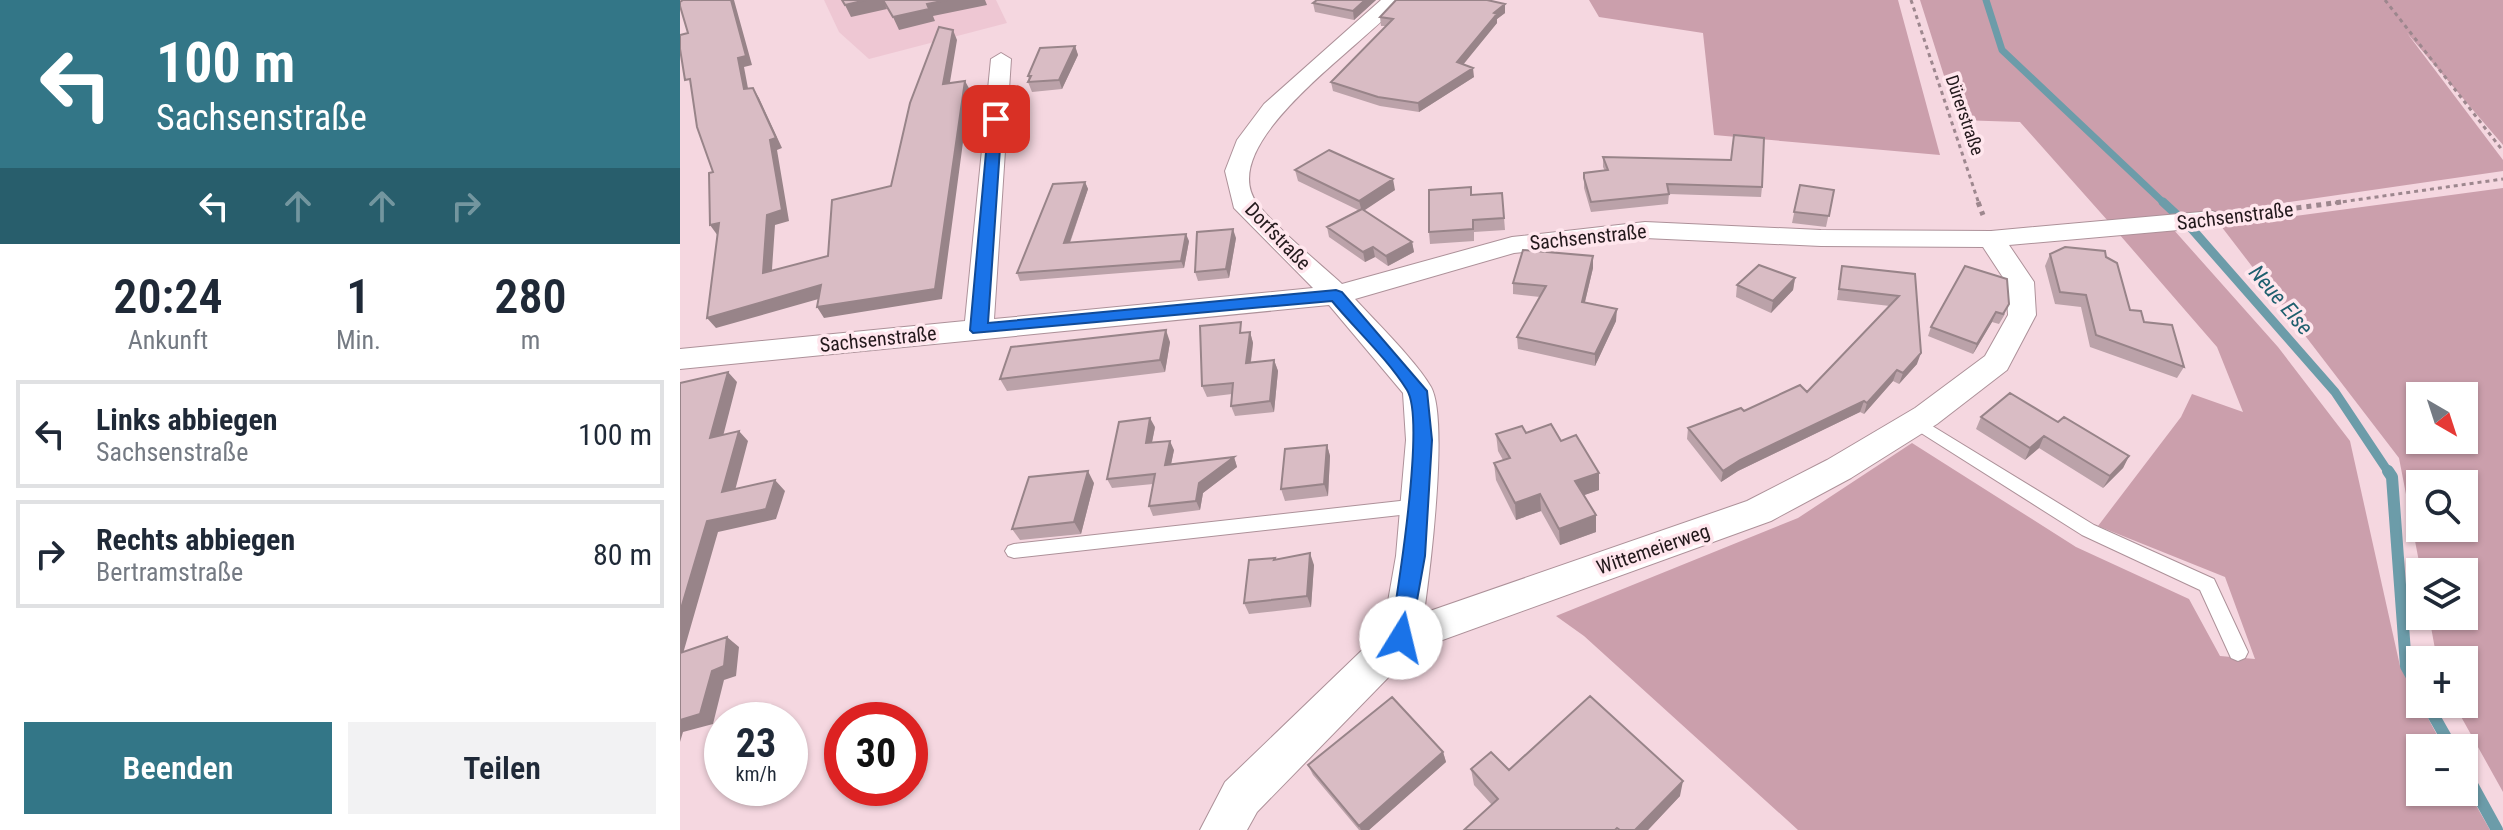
<!DOCTYPE html>
<html lang="de">
<head>
<meta charset="utf-8">
<style>
	:root { --surface:#fff; --page:#f2f2f3; --text:#1f2937; --muted:#747a83; --line:#e0e1e3; --accent:#337687 }
	body { margin:0; font-family:"Roboto Condensed",sans-serif; background:var(--page); color:var(--text); height:100vh; display:flex; flex-direction:column; font-size:30px; white-space:nowrap }
	* { box-sizing:border-box; margin:0 }
	p { font-size:26px; color:var(--muted) }
	.icon { flex:none; width:44px; height:44px; fill:none; stroke:currentColor; stroke-width:2; stroke-linecap:round; stroke-linejoin:round }
	.map { position:relative; flex:1; overflow:hidden }
	.panel { display:flex; flex-direction:column; background:var(--surface); width:680px }
	.panel>* { flex:none }
	.banner { background:#337687; color:#fff; overflow:hidden }
	.needle { width:52px; rotate:141deg }
	.buttons { position:absolute; left:1726px; top:382px; display:grid; gap:16px }
	.buttons a { display:grid; place-items:center; width:72px; height:72px; border-radius:0px; background:var(--surface); box-shadow:0 2px 6px #0004; font-size:40px }
	.speed { position:absolute; left:24px; top:702px; display:flex; gap:16px; font-size:40px; font-weight:700; text-align:center }
	.speed>* { display:grid; place-content:center; width:104px; height:104px; border-radius:50%; background:var(--surface); box-shadow:0 2px 6px #0004; line-height:1 }
	.speed small { font-size:20px; font-weight:400 }
	.speed .limit { border:12px solid #d22; background:#fff; color:#111 }
	.pin { position:absolute; display:grid; place-items:center; width:68px; height:68px; color:#fff; margin:-34px; border-radius:16px; box-shadow:0 4px 12px #0006 }
	.me { position:absolute; width:88px; margin:-44px; rotate:9deg; stroke-linejoin:round; filter:drop-shadow(0 0 6px #0008) }
	.turn { display:flex; align-items:center; gap:28px; height:168px; padding:0 24px; font-size:36px }
	.turn .icon { width:104px; height:104px; stroke-width:2.5 }
	.turn b { display:block; font-size:56px; line-height:68px }
	.lanes { display:flex; align-items:center; height:76px; padding:0 24px; background:#0003; justify-content:center; gap:40px; direction:ltr }
	.lanes .off { opacity:.35 }
	.eta { display:flex; justify-content:space-evenly; align-items:center; height:136px; text-align:center }
	.eta b { font-size:48px; font-weight:600; line-height:56px }
	.button { display:flex; gap:16px; margin-top:auto; padding:16px 24px }
	.button a { flex:1; height:92px; border-radius:0px; background:var(--accent); color:#fff; font-size:32px; font-weight:600; line-height:92px; text-align:center }
	.button a+a { background:var(--page); color:var(--text) }
	ul { padding:0; list-style:none }
	li { display:flex; align-items:center; gap:24px; height:108px; margin:0 16px 12px; padding:0 8px; border:4px solid var(--line); border-radius:0px }
	li div { flex:1 }
	li b { display:block; font-size:30px }
	li em { font-style:normal }
	main { display:flex; flex:1; min-height:0 }
	.map>svg:first-child { display:block }
	.built { fill:#eec7d3 }
	.green { fill:#cb9fac; fill-rule:evenodd }
	.lines { fill:none; stroke-linecap:round; stroke-linejoin:round }
	.stream-far2 { stroke:#6c9ca9; stroke-width:7 }
	.stream-far1 { stroke:#6c9ca9; stroke-width:9 }
	.stream { stroke:#6c9ca9; stroke-width:12 }
	.lane-casing { stroke:#ad9199; stroke-width:2 }
	.street-casing { stroke:#ad9199; stroke-width:2 }
	.path-far1 { stroke:#9d878e; stroke-width:3; stroke-dasharray:4 4; stroke-linecap:butt }
	.path { stroke:#9d878e; stroke-width:5; stroke-dasharray:5 5; stroke-linecap:butt }
	.lane { fill:#fff; fill-rule:evenodd }
	.street { fill:#fff; fill-rule:evenodd }
	.wall { fill:#bba2a9 }
	.shaded-wall { fill:#988489 }
	.building { fill:#d9bcc4; stroke:#988489; stroke-width:2 }
	.route { fill:#1a73e8; stroke:#114b97; stroke-width:2 }
	.labels { text-anchor:middle; dominant-baseline:central; stroke-width:7; stroke-linejoin:round; paint-order:stroke }
	.far-street-label { font-size:18px; fill:#23191c; stroke:#ffe6ed }
	.street-label { font-size:20px; fill:#23191c; stroke:#ffe6ed }
	.water-label { font-size:22px; font-style:italic; fill:#1e5f6e; stroke:#ffe6ed }
</style>
</head>
<body>
<main>
<section class="panel">
<div class="banner">
<div class="turn"><svg class="icon" aria-label="left" viewBox="0 0 24 24"><path d="M17 20v-9H6M10 6l-5 5 5 5"/></svg><div><b>100 m</b>Sachsenstraße</div></div>
<div class="lanes"><svg class="icon" aria-label="left" viewBox="0 0 24 24"><path d="M17 20v-9H6M10 6l-5 5 5 5"/></svg><svg class="icon off" aria-label="ahead" viewBox="0 0 24 24"><path d="M12 20V5M6 11l6-6 6 6"/></svg><svg class="icon off" aria-label="ahead" viewBox="0 0 24 24"><path d="M12 20V5M6 11l6-6 6 6"/></svg><svg class="icon off" aria-label="right" viewBox="0 0 24 24"><path d="M7 20v-9h11M14 6l5 5-5 5"/></svg></div>
</div>
<div class="eta">
<div><b>20:24</b><p>Ankunft</p></div>
<div><b>1</b><p>Min.</p></div>
<div><b>280</b><p>m</p></div>
</div>
<ul>
<li><svg class="icon" aria-label="left" viewBox="0 0 24 24"><path d="M17 20v-9H6M10 6l-5 5 5 5"/></svg><div><b>Links abbiegen</b><p>Sachsenstraße</p></div><em>100 m</em></li>
<li><svg class="icon" aria-label="right" viewBox="0 0 24 24"><path d="M7 20v-9h11M14 6l5 5-5 5"/></svg><div><b>Rechts abbiegen</b><p>Bertramstraße</p></div><em>80 m</em></li>
</ul>
<div class="button"><a>Beenden</a><a>Teilen</a></div>
</section>
<div class="map">
<svg width="1823" height="830" viewBox="0 0 1823 830">
	<rect width="100%" height="100%" fill="#f5d7e0"/>
	<!-- built -->
	<path class="built" d="M144,0H316L327,23L189,59L159,32Z"/>
	<!-- green -->
	<path class="green" d="M909,0H1218L1260,155L1034,135L1023,33L919,17Z
		M1240,0H1823V145L1727,33L1823,160V171L1527,214L1428,221L1340,122L1278,120Z
		M1823,188V792L1774,704H1784V660H1757L1749,616H1784V572H1741L1719,458L1541,226ZM1784,396V440H1740V396ZM1784,484V528H1740V484Z
		M1493,229L1598,347L1670,441L1720,666L1764,748H1740V792H1784V784L1810,830H1118L904,636L876,616L1118,518L1232,443L1396,547L1509,599L1540,656L1575,659L1545,577L1418,526L1501,417L1512,394L1563,412L1537,347L1439,234Z"/>
	<g class="lines">
		<!-- stream-far2 -->
		<path class="stream-far2" d="M1306,0L1322,50L1485,204"/>
		<!-- stream-far1 -->
		<path class="stream-far1" d="M1483,202L1512,229L1655,392L1709,473"/>
		<!-- stream -->
		<path class="stream" d="M1708,471L1712,477L1726,666L1740,691
			M1747,704L1772,748
			M1784,770L1817,830"/>
		<!-- lane casing -->
		<g class="lane-casing">
			<path id="lane" d="M1236,416L1414,525L1534,579L1568,652L1565,658L1558,661L1551,658L1520,590L1402,535L1230,426L1228,422Z
				M738,499L744,501L747,506L744,511L738,513L334,558L328,556L325,551L328,546L334,544Z"/>
		</g>
		<!-- street casing -->
		<g class="street-casing">
			<path id="street" d="M701,0H722C690,42 532,142 577,203C596,228 637,261 662,284L832,237L965,222L1141,230L1311,231L1532,211L1541,214L1545,219L1541,224L1532,227L1329,245L1354,282L1356,315L1327,370L1257,424L1171,478L1091,521L735,650L577,812L567,830H520L545,782L703,630L716,556L726,440L723,393L649,305L0,369V349L285,321L311,59L321,53L331,59L314,319L633,288L554,208L545,171L557,140L584,104ZM965,238L1141,246L1303,247L1326,282L1328,315L1305,356L1235,408L1147,460L1067,501L744,613C750,571 769,419 751,387C737,362 696,322 675,299L834,253Z"/>
		</g>
		<!-- path-far1 -->
		<path class="path-far1" d="M1231,0L1299,204
			M1705,0L1823,151
			M1647,204L1823,179"/>
		<!-- path -->
		<path class="path" d="M1298,202L1303,215
			M1557,216L1661,202"/>
		<!-- lane -->
		<use href="#lane" class="lane"/>
		<!-- street -->
		<use href="#street" class="street"/>
	</g>
	<!-- wall -->
	<path class="wall" d="M696,0L674,20L635,12L633,3Z
		M716,0H812L811,1L825,13L817,19V23L783,64L794,77L739,112L700,106L653,91L651,82L706,26H701L700,17Z
		M395,46L398,55L382,89L352,92L348,82L349,80L348,76Z
		M923,157L1082,187L1081,197L989,194L988,204L911,212L904,188V173L925,171L923,167Z
		M615,170L715,190L684,210L732,242L734,252L708,266L695,257L685,262L649,237L647,227L678,210L618,181Z
		M405,182L408,189L390,243L509,241L504,268L340,281L337,273Z
		M1120,185L1154,190L1146,227L1112,223Z
		M822,193L825,230L794,232V241L750,244L749,232L792,195Z
		M556,238L549,278L518,281L515,272Z
		M1370,254L1426,257L1450,310L1464,322L1504,367L1497,378L1410,347L1401,307L1375,304L1365,266Z
		M913,256V268L905,302L936,321L915,366L838,349L837,337L860,297L833,294V283Z
		M1162,266L1235,274L1237,364L1219,384L1213,381L1184,414L1180,412L1058,471L1041,482L1007,439L1008,428L1127,392L1210,306L1157,300Z
		M1285,266L1325,314L1319,324L1312,322L1293,354L1248,336L1251,327Z
		M1115,278L1113,290L1091,313L1056,297L1057,285Z
		M570,332L573,343L571,362L594,360L598,371L594,412L555,416L551,406L552,394L527,397L522,386L565,333Z
		M490,342L485,372L327,391L320,379Z
		M1301,417L1378,422L1449,456L1443,468L1423,488L1359,448L1345,460L1296,429Z
		M475,427L472,442L494,450L491,464L554,457L557,467L523,493L520,510L473,516L469,506L473,484L432,488L427,479Z
		M846,433L881,441L919,473V490L904,495L916,532L880,545L861,511L836,520L816,480L814,463L823,460L818,451L816,434Z
		M647,445L650,456L648,496L605,501L601,489Z
		M414,483L401,534L340,540L332,529Z
		M595,558L596,560L634,565L631,607L569,614L564,603Z
		M763,752L766,762L689,830H679L633,775L628,765Z
		M791,769L829,770L1000,796L968,830H784L812,805L794,785Z"/>
	<!-- shaded-wall -->
	<path class="shaded-wall" d="M51,0H54L72,65L64,67L70,99L64,89L58,58Z
		M186,0H203L207,9L171,17L165,5Z
		M267,0H305L307,5L253,16L255,21L219,30L213,17L247,4Z
		M685,0H696L674,20L673,11Z
		M825,4V13L817,19V23L778,71L777,62L814,13Z
		M273,30L277,40L268,94L263,84Z
		M395,46L398,55L382,89L379,80Z
		M793,68L794,77L739,112L738,103Z
		M285,81L290,90L262,299L144,318L137,307Z
		M73,88L79,98L102,148L97,150L109,221L95,225L91,284L83,273Z
		M713,179L715,190L682,212L679,201Z
		M405,182L408,189L387,250L384,243Z
		M39,223L38,236L30,225Z
		M553,229L556,238L549,278L546,269Z
		M506,234L509,241L504,268L501,261Z
		M732,242L734,252L708,266L706,256Z
		M693,247L695,257L685,262L683,252Z
		M913,256V268L902,314V302Z
		M1115,278L1113,290L1091,313L1093,301Z
		M141,285L149,296L36,328L27,318Z
		M937,309L936,321L915,366V354Z
		M1316,312L1312,322L1293,354L1297,344Z
		M486,330L490,342L485,372L480,360Z
		M570,332L573,343L569,374L566,363Z
		M1241,353L1237,364L1219,384L1223,373Z
		M594,360L598,371L594,412L590,401Z
		M1217,370L1213,381L1184,414L1187,403Z
		M48,372L57,382L40,448L30,438Z
		M1184,401L1180,412L1058,471L1041,482L1043,471L1060,460Z
		M470,418L475,427L470,452L466,443Z
		M59,431L68,441L52,502L42,492Z
		M1364,436L1359,448L1345,460L1350,448Z
		M490,441L494,450L489,474L485,465Z
		M647,445L650,456L648,496L644,484Z
		M1449,456L1443,468L1423,488L1430,476Z
		M554,457L557,467L523,493L520,510L516,501L519,483Z
		M408,471L414,483L401,534L394,522Z
		M919,473V490L896,498L895,481Z
		M95,480L105,491L96,519L38,532L0,664V612L27,521Z
		M860,494L861,511L836,520L835,503Z
		M916,515V532L880,545L879,529Z
		M630,553L634,565L631,607L627,596Z
		M47,637L59,647L56,676L44,680L33,724L3,732L0,742V720L32,671Z
		M763,752L766,762L689,830H681L679,826Z
		M1003,781L1000,796L968,830H955Z"/>
	<!-- building -->
	<path class="building" d="M3,0H51L66,56L58,58L64,89L73,88L96,138L90,140L102,210L87,215L83,273L148,256L152,200L211,186L230,103L259,27L273,30L263,84L285,81L255,289L137,307L141,285L27,318L39,223L30,225L29,173L33,172L17,127L10,79L5,80L0,49V35L8,33L0,6V2Z
		M162,0H186L165,5Z
		M203,0H267L247,4L249,9L213,17Z
		M637,0H685L673,11L633,3Z
		M716,0H807L825,4L814,13L817,14L777,62L793,68L738,103L698,97L651,82L713,19L700,17Z
		M395,46L379,80L348,82L351,76H348L360,48Z
		M1054,135L1084,138L1082,187L987,184L989,194L911,202L904,178V173L928,170L923,157L1051,160Z
		M649,150L713,179L679,201L615,170Z
		M405,182L384,243L506,234L501,261L337,273L373,184Z
		M1120,185L1154,190L1149,216L1114,212Z
		M791,187V195L822,193L824,218L793,220V229L749,232V190Z
		M682,209L732,242L706,256L693,247L683,252L647,227Z
		M553,229L546,269L515,272L517,232Z
		M1385,247L1425,251L1426,257L1437,263L1450,310L1461,311L1464,322L1492,325L1504,367L1416,335L1406,295L1380,292L1370,254Z
		M843,250L913,256L902,302L937,309L915,354L837,337L866,286L833,283Z
		M1079,265L1115,278L1093,301L1057,285Z
		M1162,266L1235,274L1241,353L1223,373L1217,370L1187,403L1184,401L1060,460L1043,471L1008,428L1061,408L1064,411L1120,385L1127,392L1219,296L1159,289Z
		M1285,266L1327,279L1329,304L1323,314L1316,312L1297,344L1251,327Z
		M561,322L560,333L570,332L566,363L594,360L590,401L551,406L553,383L522,386L520,326Z
		M486,330L480,360L320,379L331,347Z
		M48,372L30,438L59,431L42,492L95,480L86,509L27,521L0,612V383Z
		M1330,393L1378,422L1384,417L1449,456L1430,476L1364,436L1350,448L1301,417Z
		M470,418L466,443L490,441L485,465L554,457L519,483L516,501L469,506L475,474L427,479L439,422Z
		M871,424L881,441L896,435L919,473L895,481L916,515L879,529L860,494L835,503L814,463L830,458L816,434L842,426L846,433Z
		M647,445L644,484L601,489L605,449Z
		M408,471L394,522L332,529L349,477Z
		M630,553L627,596L564,603L569,560L595,558L594,560Z
		M47,637L44,666L32,671L20,714L0,720V653Z
		M910,696L1003,781L955,830H940L937,828L935,830H784L818,799L791,769L811,752L829,770Z
		M712,697L763,752L679,826L628,765Z"/>
	<!-- route -->
	<path class="route" d="M316,115L322,119L308,323L656,290L662,292L747,391L752,440L745,556L729,645L721,647L713,645L710,638C717,596 746,420 727,390C707,358 676,330 652,301L293,333L290,330L309,119Z"/>
	<g class="labels">
		<!-- far-street labels -->
		<g class="far-street-label">
			<text transform="translate(1285 115) rotate(71)">Dürerstraße</text>
		</g>
		<!-- street labels -->
		<g class="street-label">
			<text transform="translate(1555 216) rotate(-7)">Sachsenstraße</text>
			<text transform="translate(598 236) rotate(46)">Dorfstraße</text>
			<text transform="translate(908 237) rotate(-6)">Sachsenstraße</text>
			<text transform="translate(198 339) rotate(-6)">Sachsenstraße</text>
			<text transform="translate(973 549) rotate(-19)">Wittemeierweg</text>
		</g>
		<!-- water labels -->
		<g class="water-label">
			<text transform="translate(1601 300) rotate(49)">Neue Else</text>
		</g>
	</g>
</svg>
<div class="buttons">
<a><svg class="needle" viewBox="-14 -14 28 28"><path d="M0-13l5 13h-10z" fill="#e53935"/><path d="M0 13l5-13h-10z" fill="#747a83"/></svg></a>
<a><svg class="icon" aria-label="search" viewBox="0 0 24 24"><circle cx="10" cy="10" r="6"/><path d="M15 15l6 6"/></svg></a>
<a><svg class="icon" aria-label="layers" viewBox="0 0 24 24"><path d="M12 4l9 5-9 5-9-5zM3 14l9 5 9-5"/></svg></a>
<a>+</a>
<a>−</a>
</div>
<div class="speed"><div>23<small>km/h</small></div><div class="limit">30</div></div>
<div class="pin" style="left:316px;top:119px;background:#d93025"><svg class="icon" aria-label="arrive" viewBox="0 0 24 24"><path d="M6 21V4h12l-3 4 3 4H6"/></svg></div>
<svg class="me" style="left:721px;top:638px" viewBox="-20 -20 40 40"><circle r="19" fill="#fff"/><path d="M0-13L10 11 0 6-10 11z" fill="#1a73e8"/></svg>
</div>
</main>
</body>
</html>
